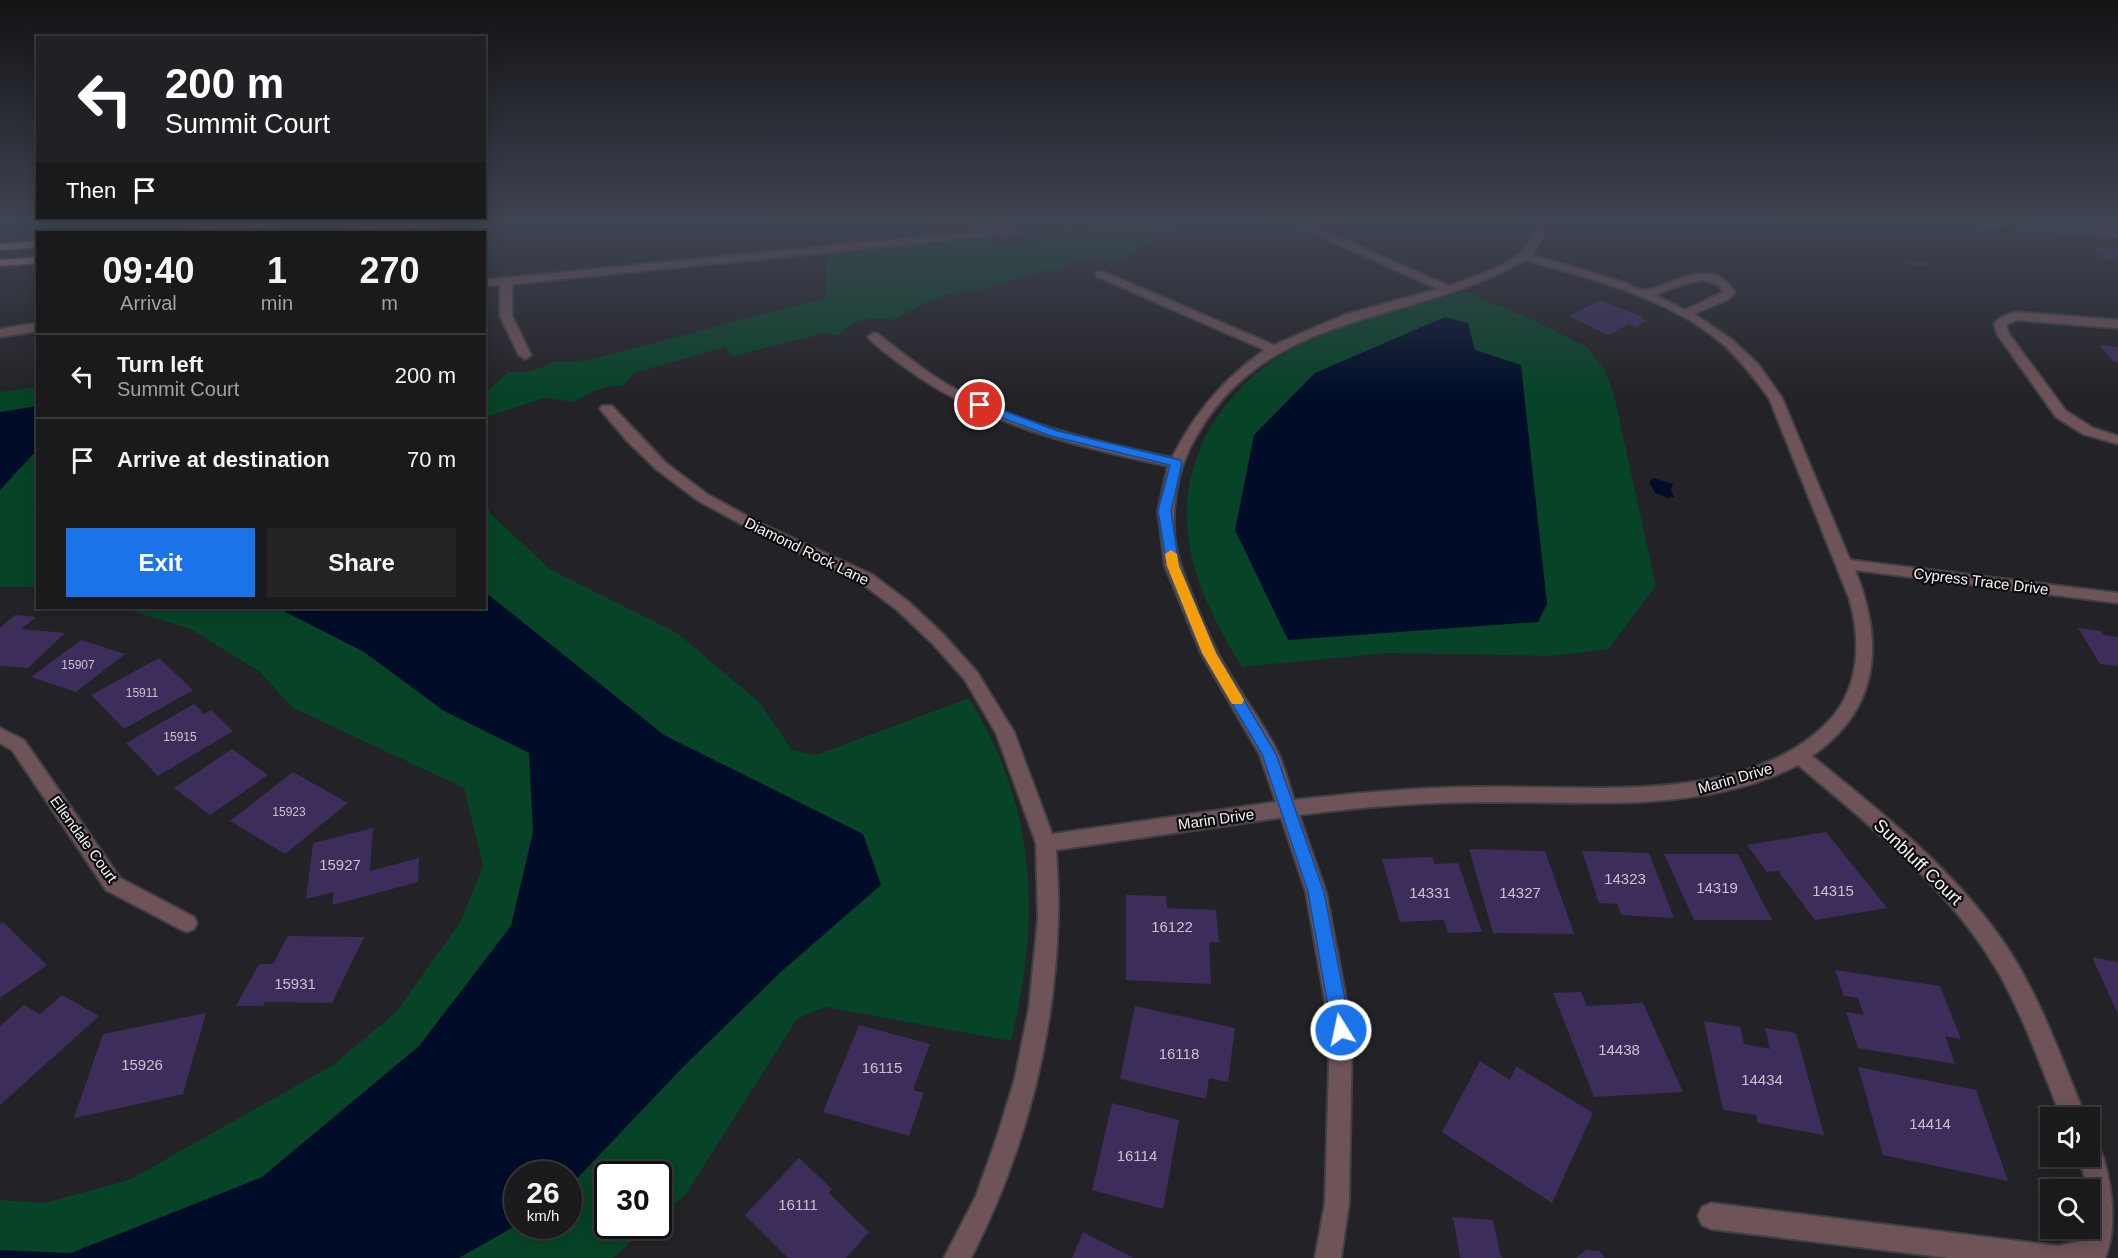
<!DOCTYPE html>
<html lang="en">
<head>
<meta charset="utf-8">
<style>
	:root { --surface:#1a1a1c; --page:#232325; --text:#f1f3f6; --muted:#9fa1a3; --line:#38383b; --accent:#1a73e8 }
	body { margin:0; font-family:Helvetica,sans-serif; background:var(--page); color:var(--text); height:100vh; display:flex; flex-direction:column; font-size:22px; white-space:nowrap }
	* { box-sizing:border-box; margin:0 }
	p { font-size:20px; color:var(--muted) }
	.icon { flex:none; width:33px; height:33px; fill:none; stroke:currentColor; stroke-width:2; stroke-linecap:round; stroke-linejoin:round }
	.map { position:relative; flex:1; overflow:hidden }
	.panel { position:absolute; left:36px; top:231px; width:450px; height:378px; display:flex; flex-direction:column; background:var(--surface); border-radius:0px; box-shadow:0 3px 15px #0003,0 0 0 2px var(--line) }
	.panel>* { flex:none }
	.guide { position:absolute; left:36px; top:36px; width:450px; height:183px; border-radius:0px; box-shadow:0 3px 15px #0003,0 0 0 2px var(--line); background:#202124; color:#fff; overflow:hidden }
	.buttons { position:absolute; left:2040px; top:1107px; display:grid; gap:12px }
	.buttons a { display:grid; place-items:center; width:60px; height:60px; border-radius:0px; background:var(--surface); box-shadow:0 3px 15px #0003,0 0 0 2px var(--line); font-size:30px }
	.speed { position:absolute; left:504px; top:1161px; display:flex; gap:12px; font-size:30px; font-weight:700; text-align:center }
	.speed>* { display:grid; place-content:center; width:78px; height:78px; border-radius:50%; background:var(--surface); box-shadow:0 3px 15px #0003,0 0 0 2px var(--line); line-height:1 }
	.speed small { font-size:15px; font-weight:400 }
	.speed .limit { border:3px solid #111; border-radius:9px; background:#fff; color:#111 }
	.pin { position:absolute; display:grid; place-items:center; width:51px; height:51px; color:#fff; margin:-26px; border:3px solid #fff; border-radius:50%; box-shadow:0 2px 6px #0007 }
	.me { position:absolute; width:66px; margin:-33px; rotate:350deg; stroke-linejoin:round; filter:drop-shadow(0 0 4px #0008) }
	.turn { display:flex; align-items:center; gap:21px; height:126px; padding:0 30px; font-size:27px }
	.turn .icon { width:78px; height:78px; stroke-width:2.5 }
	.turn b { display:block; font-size:42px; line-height:51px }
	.then { display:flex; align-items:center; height:57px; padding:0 30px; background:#0003; gap:12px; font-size:22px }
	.eta { display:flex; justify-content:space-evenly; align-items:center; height:102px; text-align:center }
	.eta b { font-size:36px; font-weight:800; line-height:42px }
	.action { display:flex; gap:12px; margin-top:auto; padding:12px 30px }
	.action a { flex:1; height:69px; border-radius:0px; background:var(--accent); color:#fff; font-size:24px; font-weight:800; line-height:69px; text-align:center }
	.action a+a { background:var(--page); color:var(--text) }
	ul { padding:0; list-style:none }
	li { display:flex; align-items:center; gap:18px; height:84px; padding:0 30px; border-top:2px solid var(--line) }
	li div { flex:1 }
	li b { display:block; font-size:22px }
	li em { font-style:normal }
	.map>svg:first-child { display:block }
	.green { fill:#064327; fill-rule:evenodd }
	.water { fill:#000c28 }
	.building { fill:#3d2d5b }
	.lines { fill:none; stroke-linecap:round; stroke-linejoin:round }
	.minor-casing { stroke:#403f43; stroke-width:4 }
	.primary-casing { stroke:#403f43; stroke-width:4 }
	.minor { fill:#6e5358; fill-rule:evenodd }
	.primary { fill:#ba838c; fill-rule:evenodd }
	.route { fill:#1a73e8; stroke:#114b97; stroke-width:1.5 }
	.slow { fill:#f59e0b }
	.labels { text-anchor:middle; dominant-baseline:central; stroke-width:4.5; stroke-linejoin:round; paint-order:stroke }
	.number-label { font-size:12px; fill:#c7c2d0 }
	.street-label { font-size:15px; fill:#f5f4f7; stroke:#0c0c0e }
	.near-number-label { font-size:15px; fill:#c7c2d0 }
	.near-street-label { font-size:18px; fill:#f5f4f7; stroke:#0c0c0e }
</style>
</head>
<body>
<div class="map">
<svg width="2118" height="1258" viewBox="0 0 2118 1258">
	<rect width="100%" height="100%" fill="#232226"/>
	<!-- green -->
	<path class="green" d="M1104,221H1178L1175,222L1172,230L1118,261C1100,255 1081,256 1065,267L1064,271L1044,270L978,291C957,288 912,306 896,320C878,317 851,317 840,335L824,333L733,356L725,347L634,373L623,386L607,387L591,392L575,402L545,398L485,417V393L508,372H525L546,366L553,362L585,361L825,298L826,254L979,238L1002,243H1026L1038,239L1047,232H1062Z
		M1466,291L1546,326L1587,347L1605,370L1614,395L1656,586L1608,649L1553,656L1388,653L1242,667C1223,636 1205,604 1195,569C1167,475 1214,390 1298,346C1351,319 1410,308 1466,291Z
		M37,387L38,499L33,509H37V587H0V392Z
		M485,504L493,516L551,570L677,633L760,703L792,750L816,755L969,698C1037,808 1041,917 1011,1041L825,1007L797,1019L686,1194L659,1218L658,1174H608V1226H650L613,1258H0V1200L44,1203L129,1180L333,1065L396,1012L461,921L483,866L464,788L293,708L260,672L191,629L121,608H484ZM518,1174H568V1226H518Z"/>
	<!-- water -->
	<path class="water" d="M1445,317L1468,323L1475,350L1521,365L1547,604L1538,622L1288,640L1235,530L1254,435L1315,373Z
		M37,406V450L0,490V412Z
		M1654,478L1673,484L1671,490L1674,497L1666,498L1664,496L1655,493L1649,482Z
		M485,592L664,735L863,834L881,885L782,971L684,1066L569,1187L568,1174H518L517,1225L459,1258H0V1250L71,1253L262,1177L419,1046L511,926L533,832L529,753L444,711L364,652L278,608H484Z"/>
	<!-- building -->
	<path class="building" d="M2091,246L2118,249V261L2103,259Z
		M1901,260L1926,262L1929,266L1904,264Z
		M1600,300L1642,317L1640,318L1647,321L1636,327L1629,324L1608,335L1569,316Z
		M2099,345L2118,347V362L2113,361Z
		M15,615L36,617L21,629L65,633L28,668L0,666V628Z
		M2078,628L2101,631L2103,635L2118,637V666L2100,664Z
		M81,640L125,654L76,692L31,677Z
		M159,658L193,690L124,729L91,695Z
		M194,704L204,714L211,710L233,731L158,776L126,743Z
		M232,749L268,775L210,815L174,788Z
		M293,772L348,803L285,854L230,821Z
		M373,828L370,871L419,858L418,882L332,905L334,892L306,899L313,843Z
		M1826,832L1887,908L1815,920L1778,871L1767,872L1747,845Z
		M1469,849L1545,851L1574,934L1493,933Z
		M1582,851L1649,853L1674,918L1621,915L1617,904L1599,903Z
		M1664,854H1738L1772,920H1694Z
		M1433,857L1435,864L1458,863L1482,932L1448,933L1444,920L1400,922L1382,859Z
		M1126,895L1166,896L1167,908L1216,910L1219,942H1209L1211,984L1126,980Z
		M3,922L47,965L0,998V924Z
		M288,936L364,937L332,1003L265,1002L263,1006H236L259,964H273Z
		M2092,957L2118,962V1014Z
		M1835,970L1940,986L1961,1039L1945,1036L1955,1064L1858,1048L1846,1012L1864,1015L1858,998L1844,996Z
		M1581,992L1587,1006L1643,1003L1683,1092L1594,1097L1553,993Z
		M62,995L99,1016L0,1105V1026L24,1005L40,1014Z
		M1135,1006L1235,1028L1228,1082L1209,1078L1206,1099L1120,1079Z
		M206,1013L183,1094L74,1118L103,1034Z
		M1704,1021L1740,1027L1744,1044L1770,1049L1765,1028L1796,1033L1824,1135L1757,1123L1756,1115L1723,1110Z
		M859,1025L930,1044L913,1090L924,1093L909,1136L823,1112Z
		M1480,1061L1510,1080L1516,1066L1593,1113L1552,1203L1442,1132Z
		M1858,1067L1976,1090L2008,1181L1883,1155Z
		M1112,1103L1179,1120L1163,1209L1092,1190Z
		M799,1158L832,1189L829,1193L869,1232L846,1258H788L745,1215Z
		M1453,1217L1493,1220L1500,1254L1503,1258H1460Z
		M1083,1232L1134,1258H1072Z
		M1586,1250L1599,1251L1605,1258H1576Z"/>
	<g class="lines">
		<!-- minor casing -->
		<g class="minor-casing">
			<path id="minor" d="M1287,221H1302L1449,286C1475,276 1512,267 1529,243C1534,237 1536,228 1540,221H1550L1540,243L1531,255C1563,264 1594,273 1625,283C1631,286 1641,291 1647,290C1678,283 1711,255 1735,292L1729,299L1694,314L1731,339L1758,364L1782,398L1850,560L2118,593V603L1855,570C1884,642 1880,709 1812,756C1881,812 1951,867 2002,940C2039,993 2061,1058 2086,1118H2062C2042,1070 2025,1020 2000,975C1951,889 1872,827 1798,765C1702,814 1590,801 1485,802C1423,802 1361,807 1299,815L1326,892L1352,1030L1349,1203L1341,1258H1315L1325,1203L1330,1030L1306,892L1281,817L1278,818L1056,850C1057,872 1059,896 1058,919C1055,1037 1025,1152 971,1258H944L976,1196L997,1137L1015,1078L1029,1008L1038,918L1036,843L996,733L965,680L932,643L897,610L861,583L752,530L697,500L656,469L627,441L600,409L602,406H612L666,463L707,494L762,524L873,575L909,602L944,635L977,672L1014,732L1052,834L1276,802L1260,755L1201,653L1165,566L1158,511L1168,466C1075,446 981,424 903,366C892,357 877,348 868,337L874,333L878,334C904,354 929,375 957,390C1024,426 1098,442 1172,458C1194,414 1224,378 1265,350L1096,276V272H1104L1274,345L1344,315L1438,289ZM1525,260C1593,279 1670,298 1724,345C1741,361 1755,379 1769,398L1849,598C1862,642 1860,691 1825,725C1741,806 1588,785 1480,787C1418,787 1356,793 1294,800C1289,785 1285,768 1278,753C1261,718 1235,687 1217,652C1204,626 1192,596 1182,569C1168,533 1173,484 1189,450C1260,306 1406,329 1525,260ZM1703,280L1719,285L1723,292L1685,310L1655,295L1681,285Z
				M1963,221H2009L2118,231V237L1968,224Z
				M1015,228L1020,231L1019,233L512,284V316L531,355L525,359L519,355L500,316V285L484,286V280Z
				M2016,312L2118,320V328L2016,320L2006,325L2009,334L2066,411L2093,428L2118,436V444L2083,434L2056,417L1997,334L1994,324C2000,316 2007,315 2016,312Z
				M38,323V331L0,337V329Z
				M0,728L24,740L120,878L194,917L197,923L194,929L187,932L180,929L106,890L12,750L0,743Z
				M2090,1143L2099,1146C2112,1178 2118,1228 2105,1258H1950L1711,1229L1702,1225L1698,1216L1702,1207L1711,1203L2058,1246L2087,1240L2093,1234V1203L2078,1156H2090Z"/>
		</g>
		<!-- primary casing -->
		<g class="primary-casing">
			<path id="primary" d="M260,221H307L302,224L205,232H168L173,229Z
				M420,221H465L460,224L367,232H332L337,229Z
				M38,241V247L0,250V244Z
				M38,257V263L0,266V260Z"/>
		</g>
		<!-- minor -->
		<use href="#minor" class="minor"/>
		<!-- primary -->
		<use href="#primary" class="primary"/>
	</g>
	<!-- sky -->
	<linearGradient id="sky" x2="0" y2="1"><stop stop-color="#131315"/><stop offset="0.56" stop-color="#3f4452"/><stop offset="1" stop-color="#3f4452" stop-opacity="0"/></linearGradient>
	<rect width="2118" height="398" fill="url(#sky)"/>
	<!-- route -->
	<path class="route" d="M980,402L1058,431L1180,460L1182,463L1171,511L1179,566L1216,653L1276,754L1324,892L1351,1030L1348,1036L1341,1039L1335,1036L1332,1030L1308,892L1262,754L1202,653L1167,566L1158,511L1170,465L1051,436L976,408V403Z"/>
	<!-- slow -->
	<path class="slow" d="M1171,550L1177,554L1179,566L1216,653L1244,700L1242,704H1232L1202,653L1167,566L1165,554Z"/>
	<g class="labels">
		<!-- number labels -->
		<g class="number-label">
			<text x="78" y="665">15907</text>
			<text x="142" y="693">15911</text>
			<text x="180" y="737">15915</text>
			<text x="289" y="812">15923</text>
		</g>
		<!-- street labels -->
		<g class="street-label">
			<text transform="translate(807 551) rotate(26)">Diamond Rock Lane</text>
			<text transform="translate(1981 581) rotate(7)">Cypress Trace Drive</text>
			<text transform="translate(1735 778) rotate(-16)">Marin Drive</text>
			<text transform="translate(1216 819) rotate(-8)">Marin Drive</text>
			<text transform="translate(84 839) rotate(54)">Ellendale Court</text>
		</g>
		<!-- near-number labels -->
		<g class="near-number-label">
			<text x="340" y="864">15927</text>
			<text x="1625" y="878">14323</text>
			<text x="1717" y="887">14319</text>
			<text x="1833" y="890">14315</text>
			<text x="1430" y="892">14331</text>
			<text x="1520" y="892">14327</text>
			<text x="1172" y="926">16122</text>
			<text x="295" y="983">15931</text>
			<text x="1619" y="1049">14438</text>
			<text x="1179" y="1053">16118</text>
			<text x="142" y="1064">15926</text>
			<text x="882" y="1067">16115</text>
			<text x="1762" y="1079">14434</text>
			<text x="1930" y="1123">14414</text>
			<text x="1137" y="1155">16114</text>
			<text x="798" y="1204">16111</text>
		</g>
		<!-- near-street labels -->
		<g class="near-street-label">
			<text transform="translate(1918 862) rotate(44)">Sunbluff Court</text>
		</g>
	</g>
</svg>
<div class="buttons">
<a><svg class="icon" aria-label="sound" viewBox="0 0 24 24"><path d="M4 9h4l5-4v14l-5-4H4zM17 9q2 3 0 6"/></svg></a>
<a><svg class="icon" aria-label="search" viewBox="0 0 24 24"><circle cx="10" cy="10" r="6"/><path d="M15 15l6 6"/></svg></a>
</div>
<div class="speed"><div>26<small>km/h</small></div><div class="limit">30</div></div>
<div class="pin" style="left:980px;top:405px;background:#d93025"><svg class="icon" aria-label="arrive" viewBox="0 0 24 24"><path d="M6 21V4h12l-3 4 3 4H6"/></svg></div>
<svg class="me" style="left:1341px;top:1030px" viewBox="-20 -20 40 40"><circle r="17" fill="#1a73e8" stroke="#fff" stroke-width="3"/><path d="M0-11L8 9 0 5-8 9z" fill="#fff"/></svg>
<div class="guide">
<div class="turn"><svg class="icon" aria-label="left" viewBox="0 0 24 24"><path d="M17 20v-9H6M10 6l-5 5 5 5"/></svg><div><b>200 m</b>Summit Court</div></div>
<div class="then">Then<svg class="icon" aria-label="arrive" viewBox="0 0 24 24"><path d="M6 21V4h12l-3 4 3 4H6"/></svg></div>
</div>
<section class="panel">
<div class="eta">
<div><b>09:40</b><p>Arrival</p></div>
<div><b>1</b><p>min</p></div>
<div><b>270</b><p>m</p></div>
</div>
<ul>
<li><svg class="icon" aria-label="left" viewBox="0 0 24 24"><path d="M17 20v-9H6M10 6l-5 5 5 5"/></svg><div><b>Turn left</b><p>Summit Court</p></div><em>200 m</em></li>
<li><svg class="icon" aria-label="arrive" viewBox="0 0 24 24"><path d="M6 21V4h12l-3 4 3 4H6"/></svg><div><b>Arrive at destination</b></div><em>70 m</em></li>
</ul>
<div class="action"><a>Exit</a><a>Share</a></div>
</section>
</div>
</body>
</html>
